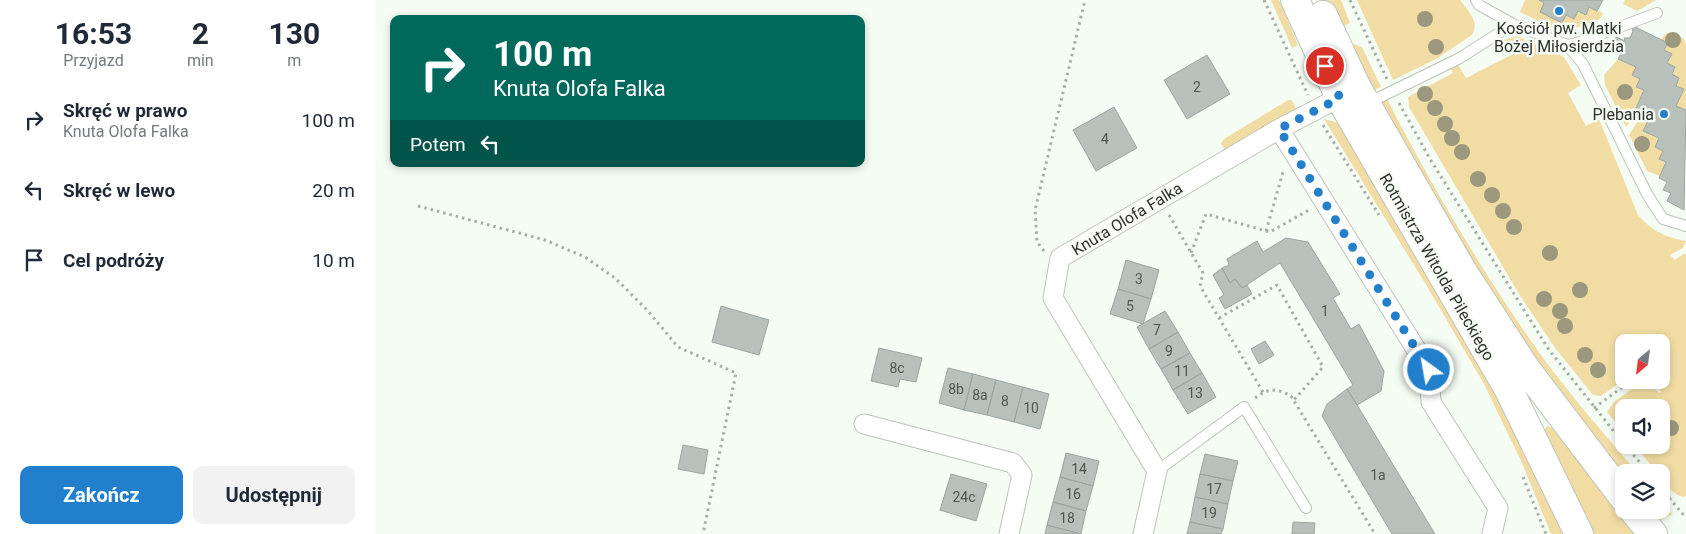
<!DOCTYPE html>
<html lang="pl">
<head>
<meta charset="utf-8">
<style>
	:root { --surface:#fff; --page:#f2f2f3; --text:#1f2937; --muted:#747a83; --accent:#217fcb }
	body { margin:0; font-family:Roboto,sans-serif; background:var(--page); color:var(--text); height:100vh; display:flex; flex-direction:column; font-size:19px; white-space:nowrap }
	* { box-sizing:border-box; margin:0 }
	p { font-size:16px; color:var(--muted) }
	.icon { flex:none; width:28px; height:28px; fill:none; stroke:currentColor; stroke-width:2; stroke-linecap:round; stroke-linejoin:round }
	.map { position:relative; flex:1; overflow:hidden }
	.sheet { display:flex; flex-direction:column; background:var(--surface); width:375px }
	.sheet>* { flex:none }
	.top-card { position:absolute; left:15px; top:15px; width:475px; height:152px; border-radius:10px; box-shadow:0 2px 8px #0003; background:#00695c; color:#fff; overflow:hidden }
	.needle { width:32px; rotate:208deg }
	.buttons { position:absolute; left:1240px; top:334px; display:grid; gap:10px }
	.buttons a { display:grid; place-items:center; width:55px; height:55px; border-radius:10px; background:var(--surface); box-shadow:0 2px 8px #0003; font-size:25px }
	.pin { position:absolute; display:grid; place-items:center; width:42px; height:42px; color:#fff; margin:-21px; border:2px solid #fff; border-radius:50%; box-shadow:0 1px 5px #0007 }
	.me { position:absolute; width:55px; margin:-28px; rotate:328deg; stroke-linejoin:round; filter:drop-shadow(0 0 4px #0008) }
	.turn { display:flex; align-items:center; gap:18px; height:105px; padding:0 20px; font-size:22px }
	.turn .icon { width:65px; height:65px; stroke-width:2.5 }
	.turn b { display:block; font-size:35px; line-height:42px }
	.then { display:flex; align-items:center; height:48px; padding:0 20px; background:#0003; gap:10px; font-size:19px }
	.eta { display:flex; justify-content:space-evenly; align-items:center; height:85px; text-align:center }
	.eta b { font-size:30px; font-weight:700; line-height:35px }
	.primary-button { display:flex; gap:10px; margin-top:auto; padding:10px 20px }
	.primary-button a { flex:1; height:58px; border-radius:10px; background:var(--accent); color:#fff; font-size:20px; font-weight:700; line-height:58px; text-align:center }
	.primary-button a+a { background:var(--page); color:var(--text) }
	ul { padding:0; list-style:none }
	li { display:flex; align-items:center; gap:15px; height:70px; padding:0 20px }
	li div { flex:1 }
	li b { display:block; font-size:19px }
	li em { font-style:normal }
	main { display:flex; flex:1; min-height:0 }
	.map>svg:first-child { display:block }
	.green { fill:#f1dda3 }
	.building { fill:#b7c0ba; stroke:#9ca6a0 }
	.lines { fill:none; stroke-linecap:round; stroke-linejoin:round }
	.service-casing { stroke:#bdc3bb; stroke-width:12 }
	.minor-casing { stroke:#bdc3bb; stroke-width:21 }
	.secondary-casing { stroke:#bdc3bb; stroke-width:30 }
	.path { stroke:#a9aea7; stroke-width:3; stroke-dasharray:2.5 4; stroke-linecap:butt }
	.service { stroke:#fff; stroke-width:10 }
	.minor { stroke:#fff; stroke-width:19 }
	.secondary { stroke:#fff; stroke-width:28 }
	.tree { fill:#9c987e }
	.route { stroke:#217fcb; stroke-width:9; stroke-dasharray:0 16.2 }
	.poi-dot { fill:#217fcb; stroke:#f5fcf3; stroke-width:2 }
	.labels { text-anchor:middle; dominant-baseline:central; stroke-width:5; stroke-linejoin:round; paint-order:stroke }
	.number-label { font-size:14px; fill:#515551 }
	.poi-label { font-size:16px; fill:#2f312e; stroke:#f5fcf3 }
	.street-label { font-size:16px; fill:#2f312e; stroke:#f5fcf3 }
</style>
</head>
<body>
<main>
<section class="sheet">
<div class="eta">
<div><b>16:53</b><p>Przyjazd</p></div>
<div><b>2</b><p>min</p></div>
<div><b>130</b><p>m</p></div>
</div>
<ul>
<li><svg class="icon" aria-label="right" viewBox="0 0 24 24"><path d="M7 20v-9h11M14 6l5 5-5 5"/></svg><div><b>Skręć w prawo</b><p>Knuta Olofa Falka</p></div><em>100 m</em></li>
<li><svg class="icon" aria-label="left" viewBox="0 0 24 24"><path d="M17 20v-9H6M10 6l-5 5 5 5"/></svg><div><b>Skręć w lewo</b></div><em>20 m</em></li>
<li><svg class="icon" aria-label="arrive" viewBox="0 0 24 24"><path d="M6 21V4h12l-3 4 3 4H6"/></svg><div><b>Cel podróży</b></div><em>10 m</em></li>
</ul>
<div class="primary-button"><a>Zakończ</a><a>Udostępnij</a></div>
</section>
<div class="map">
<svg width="1311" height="534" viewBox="0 0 1311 534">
	<rect width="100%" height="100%" fill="#f5fcf3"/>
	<!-- green -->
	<path class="green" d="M896,0H904L923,45L917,48Z
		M948,0H966L975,23L961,29Z
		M982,0H1085C1093,11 1105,21 1097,35L1061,59L1018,80Z
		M1150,0H1164L1169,3L1166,12L1187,23L1191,15L1203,11L1211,14L1214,7L1228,13L1225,19L1189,32H1185L1145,12Z
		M1250,0H1281L1262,11L1248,4Z
		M1295,32L1309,39L1311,45V110L1301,106L1309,89L1301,86L1304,78L1297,74L1300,67L1292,63L1296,54L1289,50L1292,44L1286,40L1290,34Z
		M1142,36L1189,57L1206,85L1193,93L1211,126L1224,119L1263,215C1277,231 1290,237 1311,241L1308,248L1295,255L1300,260L1310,253L1311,255V496L1309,497C1299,496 1286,482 1286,472H1282L1259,445H1286V408H1249V433L1232,412L1239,402L1270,380H1273L1284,393L1286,392L1277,380H1286V342H1249V380L1226,396L1218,395L1180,348L1144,294L1034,107L1033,97L1078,73L1075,67L1083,65L1091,78L1138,54L1130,40Z
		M979,44L987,47L1006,87L997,91L971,49Z
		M1243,59L1261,67L1265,79L1261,87L1269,90L1261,107L1263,110L1251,127L1230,85L1229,75Z
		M1012,99C1056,185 1110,277 1166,355C1196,396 1229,434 1262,472H1249V481L1155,367L1003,106Z
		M913,100H917L922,111L852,152L846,144L849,139Z
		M1265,117L1273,121L1268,131L1284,138L1280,147L1288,151L1284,159L1291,162L1285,176L1272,171L1254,135Z
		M949,119L965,123L1097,342L1189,534H1176L1147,463L1109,384L1050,283Z
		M1172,426L1177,428L1266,534H1218L1168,432Z
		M1286,501L1297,514L1286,520L1274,510H1286Z"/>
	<!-- building -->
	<path class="building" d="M1164,0H1228L1222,11L1214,7L1211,15L1203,11L1199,19L1191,15L1187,23L1165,12L1169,3Z
		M1256,25L1293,43L1289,50L1297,54L1292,63L1300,67L1297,74L1304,78L1301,86L1309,89L1301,106L1311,110L1309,210L1292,201L1296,193L1288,190L1292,182L1284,178L1291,162L1284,159L1288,151L1280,147L1284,138L1268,131L1273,121L1265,117L1268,111L1261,108L1269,90L1261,87L1265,79L1257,75L1261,67L1243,59L1247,51L1237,45L1241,37L1250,41L1249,38H1255L1258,31Z
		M832,55L855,94L812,119L789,80Z
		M739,107L762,148L721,171L698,130Z
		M911,238L933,242L965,294L958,298L976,329L984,324L1009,371L1006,391L982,405L972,389L978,385L905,263L867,288L860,279L855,283L847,268L854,265L852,259L882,241L888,252Z
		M751,260L784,270L776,299L743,289Z
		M847,268L855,283L860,279L867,288L872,285L877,294L850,309L844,298L849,295L838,275Z
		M743,289L776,299L768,324L735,314Z
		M346,306L394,320L384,355L337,342Z
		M790,311L803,332L774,349L762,327Z
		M803,332L815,353L786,369L774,349Z
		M890,341L899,355L884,364L876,349Z
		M504,348L547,358L541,382L525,379L523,387L496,381Z
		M815,353L827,373L798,390L786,369Z
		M573,368L598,374L589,410L564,403Z
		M827,373L841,397L813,414L798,390Z
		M598,374L621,380L612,415L589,410Z
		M621,380L648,387L639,422L612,415Z
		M648,387L674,394L665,429L639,422Z
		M972,389L982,405L1060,534H1017L947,416L952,404Z
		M308,445L333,450L329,474L303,469Z
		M691,453L724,461L718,486L685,477Z
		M830,454L863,461L858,481L825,474Z
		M576,474L612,484L601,521L565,510Z
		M825,474L858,481L853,504L820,497Z
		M685,477L718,486L711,511L678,502Z
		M820,497L853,504L848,529L815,522Z
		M678,502L711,511L706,534L672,525Z
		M815,522L848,529L846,534H812Z
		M918,522L940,523L939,534H917Z
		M672,525L706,534H670Z"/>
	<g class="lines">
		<!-- service casing -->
		<g class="service-casing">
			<path id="service" d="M1101,0L1104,5L1138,24
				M1192,45L1208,64L1272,194L1288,219L1311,226
				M993,103L1085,58L1138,24L1192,45L1205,42L1282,13
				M782,471L869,407L931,508"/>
		</g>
		<!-- minor casing -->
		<g class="minor-casing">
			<path id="minor" d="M904,129L1054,370L1056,402L1123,508L1117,534
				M489,424L638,463L647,475L634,534
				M768,534L782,471L678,298L685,258L904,129L975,92"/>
		</g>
		<!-- secondary casing -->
		<g class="secondary-casing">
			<path id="secondary" d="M920,0L965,98L1134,390L1204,534
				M948,15L982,88L1088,272L1151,369L1249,498
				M1258,510L1278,534"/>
		</g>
		<!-- path -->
		<path class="path" d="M889,0L933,95
			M975,0L1012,79
			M1024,103L1055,159L1174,350L1249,444
			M948,125L1004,215
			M43,206L170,240L210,257L240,278L273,311L303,347L361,373L328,534
			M794,215L828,273L825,286L888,392
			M891,231L908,172
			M669,251L662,242L660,210L710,0
			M816,253L831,214L895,232L934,210
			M844,318L902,285L948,367L919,400
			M880,398C893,388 902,388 916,396L1000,534
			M1219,408L1257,380
			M1250,445L1273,472
			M1148,477L1171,534
			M1286,488L1311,518"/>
		<!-- service -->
		<use href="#service" class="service"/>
		<!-- minor -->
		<use href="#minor" class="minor"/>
		<!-- secondary -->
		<use href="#secondary" class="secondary"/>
	</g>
	<!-- trees -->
	<g class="tree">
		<circle cx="1050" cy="19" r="8"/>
		<circle cx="1298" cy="40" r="8"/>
		<circle cx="1061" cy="47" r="8"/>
		<circle cx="1250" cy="92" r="8"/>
		<circle cx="1050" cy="94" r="8"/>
		<circle cx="1060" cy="108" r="8"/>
		<circle cx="1070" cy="124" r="8"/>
		<circle cx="1077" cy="138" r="8"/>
		<circle cx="1267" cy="144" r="8"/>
		<circle cx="1087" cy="152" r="8"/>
		<circle cx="1103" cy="179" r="8"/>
		<circle cx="1117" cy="195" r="8"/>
		<circle cx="1128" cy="211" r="8"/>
		<circle cx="1139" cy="227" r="8"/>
		<circle cx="1175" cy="253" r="8"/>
		<circle cx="1205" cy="290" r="8"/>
		<circle cx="1169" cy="299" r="8"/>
		<circle cx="1185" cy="311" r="8"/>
		<circle cx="1190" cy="326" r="8"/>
		<circle cx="1210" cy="355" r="8"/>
		<circle cx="1223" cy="370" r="8"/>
		<circle cx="1296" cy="428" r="8"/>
	</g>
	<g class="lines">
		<!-- route -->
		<path class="route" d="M950,66L965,98L904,129L1054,370"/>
	</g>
	<!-- markers -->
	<g class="poi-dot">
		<circle cx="1184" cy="11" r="5"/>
		<circle cx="1289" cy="114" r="5"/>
	</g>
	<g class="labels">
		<!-- number labels -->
		<g class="number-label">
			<text x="822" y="87">2</text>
			<text x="730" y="139">4</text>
			<text x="764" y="279">3</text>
			<text x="755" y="306">5</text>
			<text x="950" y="311">1</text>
			<text x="782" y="330">7</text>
			<text x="794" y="351">9</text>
			<text x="522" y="368">8c</text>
			<text x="807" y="371">11</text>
			<text x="581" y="389">8b</text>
			<text x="820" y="393">13</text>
			<text x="605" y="395">8a</text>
			<text x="630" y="401">8</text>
			<text x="656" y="408">10</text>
			<text x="704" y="469">14</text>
			<text x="1003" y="475">1a</text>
			<text x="839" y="489">17</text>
			<text x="698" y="494">16</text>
			<text x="589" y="497">24c</text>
			<text x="834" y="513">19</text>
			<text x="692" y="518">18</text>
		</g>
		<!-- poi labels -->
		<g class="poi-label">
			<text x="1184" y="28">Kościół pw. Matki<tspan x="1184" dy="18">Bożej Miłosierdzia</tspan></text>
			<text x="1279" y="114" text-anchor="end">Plebania</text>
		</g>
		<!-- street labels -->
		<g class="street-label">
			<text transform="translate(752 219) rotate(-31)">Knuta Olofa Falka</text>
			<text transform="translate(1062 267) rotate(60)">Rotmistrza Witolda Pileckiego</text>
		</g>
	</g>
</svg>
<div class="buttons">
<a><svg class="needle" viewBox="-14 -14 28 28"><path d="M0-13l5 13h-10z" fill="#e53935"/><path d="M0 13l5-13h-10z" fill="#747a83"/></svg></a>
<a><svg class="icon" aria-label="sound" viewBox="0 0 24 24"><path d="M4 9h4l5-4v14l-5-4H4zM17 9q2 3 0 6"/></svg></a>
<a><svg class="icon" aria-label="layers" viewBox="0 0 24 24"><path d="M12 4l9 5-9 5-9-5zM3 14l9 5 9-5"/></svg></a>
</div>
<div class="pin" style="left:950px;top:66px;background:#d93025"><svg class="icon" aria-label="arrive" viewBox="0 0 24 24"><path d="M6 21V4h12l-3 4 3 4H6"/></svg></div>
<svg class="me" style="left:1054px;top:370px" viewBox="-20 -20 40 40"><circle r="17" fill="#217fcb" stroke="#fff" stroke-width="3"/><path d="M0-11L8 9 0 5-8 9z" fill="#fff"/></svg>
<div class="top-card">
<div class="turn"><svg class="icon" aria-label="right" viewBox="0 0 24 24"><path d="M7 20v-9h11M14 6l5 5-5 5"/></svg><div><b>100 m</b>Knuta Olofa Falka</div></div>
<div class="then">Potem<svg class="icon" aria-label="left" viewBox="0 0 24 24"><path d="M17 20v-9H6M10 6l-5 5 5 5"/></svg></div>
</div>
</div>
</main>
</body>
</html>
